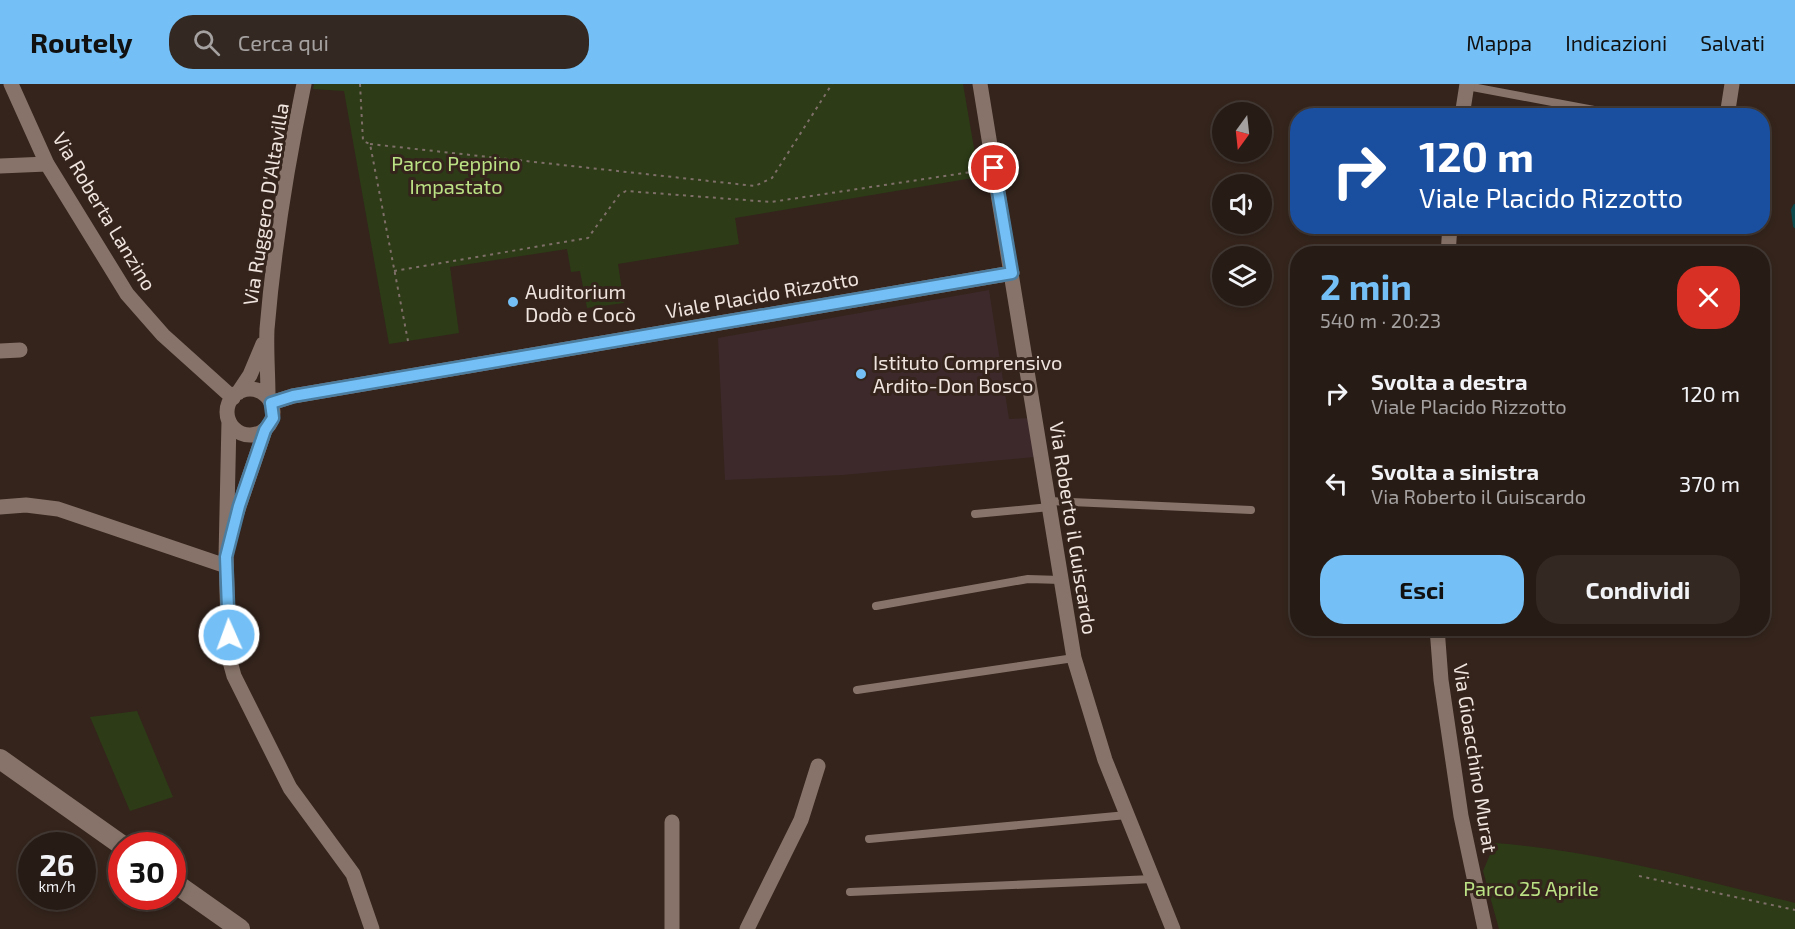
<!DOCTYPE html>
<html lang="it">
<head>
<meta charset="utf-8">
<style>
	:root { --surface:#271b15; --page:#332822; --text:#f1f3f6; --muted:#a4a1a0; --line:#433934; --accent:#74c0f6 }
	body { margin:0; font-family:"Exo 2",sans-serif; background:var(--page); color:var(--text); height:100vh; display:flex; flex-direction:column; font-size:22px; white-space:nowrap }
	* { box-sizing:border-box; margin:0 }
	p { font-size:20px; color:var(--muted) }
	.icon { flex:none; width:33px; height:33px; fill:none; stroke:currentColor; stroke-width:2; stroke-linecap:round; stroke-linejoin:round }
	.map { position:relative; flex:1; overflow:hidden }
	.sheet { position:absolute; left:1290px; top:162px; width:480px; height:390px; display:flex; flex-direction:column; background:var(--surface); border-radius:24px; box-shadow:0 3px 9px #0003,0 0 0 2px var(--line) }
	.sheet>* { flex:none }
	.top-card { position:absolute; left:1290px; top:24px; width:480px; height:126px; border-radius:24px; box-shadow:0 3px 9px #0003,0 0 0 2px var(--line); background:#1a4fa0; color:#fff; overflow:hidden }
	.needle { width:39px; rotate:195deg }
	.controls { position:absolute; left:1212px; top:18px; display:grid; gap:12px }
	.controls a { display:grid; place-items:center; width:60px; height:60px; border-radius:50%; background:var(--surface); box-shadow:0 3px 9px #0003,0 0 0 2px var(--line); font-size:30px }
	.speed { position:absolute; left:18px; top:748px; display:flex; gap:12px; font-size:30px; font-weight:700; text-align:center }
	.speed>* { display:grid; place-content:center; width:78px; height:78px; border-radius:50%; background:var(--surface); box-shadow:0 3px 9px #0003,0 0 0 2px var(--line); line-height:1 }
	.speed small { font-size:15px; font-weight:400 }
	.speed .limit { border:9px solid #d22; background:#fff; color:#111 }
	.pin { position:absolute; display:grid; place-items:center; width:51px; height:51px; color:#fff; margin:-26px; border:3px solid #fff; border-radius:50%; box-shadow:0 2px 6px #0007 }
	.me { position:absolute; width:66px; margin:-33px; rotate:358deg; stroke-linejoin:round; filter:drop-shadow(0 0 4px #0008) }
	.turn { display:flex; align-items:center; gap:21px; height:126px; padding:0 30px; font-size:27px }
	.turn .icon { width:78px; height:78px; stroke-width:2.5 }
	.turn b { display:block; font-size:42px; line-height:51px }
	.round { display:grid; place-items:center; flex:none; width:63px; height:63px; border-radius:24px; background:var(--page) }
	.headline { display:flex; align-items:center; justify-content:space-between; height:102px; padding:0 30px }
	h1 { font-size:36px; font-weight:700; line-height:45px; color:var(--accent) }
	.cta { display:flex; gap:12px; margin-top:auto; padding:12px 30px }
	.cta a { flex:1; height:69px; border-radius:24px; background:var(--accent); color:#111; font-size:24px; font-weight:700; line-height:69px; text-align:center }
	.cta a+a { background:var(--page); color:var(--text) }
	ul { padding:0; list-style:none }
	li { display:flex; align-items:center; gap:18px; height:90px; padding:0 30px }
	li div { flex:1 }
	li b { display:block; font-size:22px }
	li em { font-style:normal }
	header { display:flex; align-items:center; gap:36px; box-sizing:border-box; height:84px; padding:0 30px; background:var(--accent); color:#111 }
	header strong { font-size:28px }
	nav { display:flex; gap:33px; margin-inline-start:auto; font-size:21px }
	.search { width:420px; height:54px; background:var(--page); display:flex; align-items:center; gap:15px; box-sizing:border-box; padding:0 21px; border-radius:24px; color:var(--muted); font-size:22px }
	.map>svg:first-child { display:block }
	.education { fill:#3d292b }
	.green { fill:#2d3b17 }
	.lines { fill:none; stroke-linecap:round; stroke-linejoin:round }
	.stream { stroke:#0c494d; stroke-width:4 }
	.path { stroke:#7e6f68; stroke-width:2; stroke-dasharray:3 4.5; stroke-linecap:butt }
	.service { stroke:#877369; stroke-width:8 }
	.minor { stroke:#877369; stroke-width:15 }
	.tertiary { stroke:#877369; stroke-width:20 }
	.route-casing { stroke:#4b7da0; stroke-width:15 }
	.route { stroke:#74c0f6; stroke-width:10 }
	.poi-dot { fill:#74c0f6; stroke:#34241c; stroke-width:2 }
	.labels { text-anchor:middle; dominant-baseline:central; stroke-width:6; stroke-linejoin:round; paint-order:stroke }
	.park-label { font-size:20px; fill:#bbe284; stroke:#34241c }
	.street-label { font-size:20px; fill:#f0e4df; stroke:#34241c }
	.poi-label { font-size:20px; fill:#f0e4df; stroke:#34241c; text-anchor:start }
</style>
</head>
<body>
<header>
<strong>Routely</strong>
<div class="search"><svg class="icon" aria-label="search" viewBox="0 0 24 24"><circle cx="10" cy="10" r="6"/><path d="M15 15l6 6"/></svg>Cerca qui</div>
<nav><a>Mappa</a><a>Indicazioni</a><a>Salvati</a></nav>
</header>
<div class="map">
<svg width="1795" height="845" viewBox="0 0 1795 845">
	<rect width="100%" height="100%" fill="#34241c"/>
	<!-- education -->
	<path class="education" d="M989,206L1009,335L1028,334L1034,373L843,391L725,396L718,254Z"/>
	<!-- green -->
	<path class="green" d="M314,0H963L979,93L735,134L739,160L618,180L624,219L587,224L580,187L571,188L567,165L450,183L459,249L389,260L344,7L313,5Z
		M137,627L173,713L130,727L90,633Z
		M1495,759C1597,767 1696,795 1795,819V845H1499L1483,787Z"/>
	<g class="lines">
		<!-- stream -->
		<path class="stream" d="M1795,122L1793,126L1795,142"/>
		<!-- path -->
		<path class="path" d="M360,0L363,57L370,60L408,257
			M370,60L755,102L772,94L832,0
			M394,187L588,154L619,111L626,107L771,118L978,87
			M1639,792L1795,826"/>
		<!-- service -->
		<path class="service" d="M1467,2L1626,32
			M1049,417L1251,426
			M975,430L1050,423
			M876,522L1028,495L1061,496
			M857,606L1074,574
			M869,755L1127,731
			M850,808L1153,795"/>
		<!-- minor -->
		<path class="minor" d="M11,0L47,80L127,210L163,251L233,314
			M980,0L1074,574L1105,676L1173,845
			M1462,32L1467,0
			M1727,32L1732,0
			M0,82L47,80
			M1448,170L1450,142
			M0,267L20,266
			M227 328a23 23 0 1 1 46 0a23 23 0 1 1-46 0Z
			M238,309L250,291L263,260
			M268,313C268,290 266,267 267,245C274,162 287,81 304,0
			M271,319L293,312L1012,189
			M229,337L226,473L229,574L234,592L290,704L353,790L372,845
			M0,423L26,421L58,425L226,482
			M231,446L265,346
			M1437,544L1441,596L1461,732L1485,845
			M672,845V738
			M747,845L801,736L818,682"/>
		<!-- tertiary -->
		<path class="tertiary" d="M0,675L123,762
			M172,797L240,845"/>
	</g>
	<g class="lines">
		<!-- route casing -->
		<g class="route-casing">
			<path id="route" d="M229,551L226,473L239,422L265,346L273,334L271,319L293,312L1012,189L994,84"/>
		</g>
		<!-- route -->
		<use href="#route" class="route"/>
	</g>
	<!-- markers -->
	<g class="poi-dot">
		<circle cx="513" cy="218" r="6"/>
		<circle cx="861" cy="290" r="6"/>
	</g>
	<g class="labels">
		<!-- park labels -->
		<g class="park-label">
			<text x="456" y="79">Parco Peppino<tspan x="456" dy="23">Impastato</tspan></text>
			<text x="1531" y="804">Parco 25 Aprile</text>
		</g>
		<!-- street labels -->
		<g class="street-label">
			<text transform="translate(265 120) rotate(-81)">Via Ruggero D'Altavilla</text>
			<text transform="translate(105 127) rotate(59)">Via Roberta Lanzino</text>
			<text transform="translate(762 210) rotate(-10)">Viale Placido Rizzotto</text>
			<text transform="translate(1074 444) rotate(81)">Via Roberto il Guiscardo</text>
			<text transform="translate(1476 674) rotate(81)">Via Gioacchino Murat</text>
		</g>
		<!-- poi labels -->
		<g class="poi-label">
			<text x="525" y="207">Auditorium<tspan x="525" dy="23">Dodò e Cocò</tspan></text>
			<text x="873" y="278">Istituto Comprensivo<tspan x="873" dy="23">Ardito-Don Bosco</tspan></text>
		</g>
	</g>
</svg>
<div class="controls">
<a><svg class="needle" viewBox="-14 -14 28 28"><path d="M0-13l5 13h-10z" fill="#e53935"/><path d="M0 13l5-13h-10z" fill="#a4a1a0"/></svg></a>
<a><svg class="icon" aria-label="sound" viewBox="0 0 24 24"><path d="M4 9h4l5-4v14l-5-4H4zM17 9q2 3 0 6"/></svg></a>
<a><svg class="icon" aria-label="layers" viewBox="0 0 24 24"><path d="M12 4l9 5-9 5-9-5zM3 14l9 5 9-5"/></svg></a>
</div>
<div class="speed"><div>26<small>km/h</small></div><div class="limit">30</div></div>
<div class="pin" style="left:994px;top:84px;background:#d93025"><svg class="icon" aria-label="arrive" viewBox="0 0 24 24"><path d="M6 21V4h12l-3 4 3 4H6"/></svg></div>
<svg class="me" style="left:229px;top:551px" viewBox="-20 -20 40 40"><circle r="17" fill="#74c0f6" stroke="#fff" stroke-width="3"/><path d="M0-11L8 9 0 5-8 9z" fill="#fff"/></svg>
<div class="top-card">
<div class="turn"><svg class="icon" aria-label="right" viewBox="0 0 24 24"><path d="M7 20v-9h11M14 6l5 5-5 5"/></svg><div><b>120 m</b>Viale Placido Rizzotto</div></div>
</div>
<section class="sheet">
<div class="headline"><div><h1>2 min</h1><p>540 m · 20:23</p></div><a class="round" style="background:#d93025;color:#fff"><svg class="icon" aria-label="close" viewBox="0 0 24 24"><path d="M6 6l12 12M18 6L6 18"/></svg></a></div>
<ul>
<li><svg class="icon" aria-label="right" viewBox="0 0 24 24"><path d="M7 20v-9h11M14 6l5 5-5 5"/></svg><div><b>Svolta a destra</b><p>Viale Placido Rizzotto</p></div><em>120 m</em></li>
<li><svg class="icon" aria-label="left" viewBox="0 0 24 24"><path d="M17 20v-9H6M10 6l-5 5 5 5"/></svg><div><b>Svolta a sinistra</b><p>Via Roberto il Guiscardo</p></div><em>370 m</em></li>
</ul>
<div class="cta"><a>Esci</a><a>Condividi</a></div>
</section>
</div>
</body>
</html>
